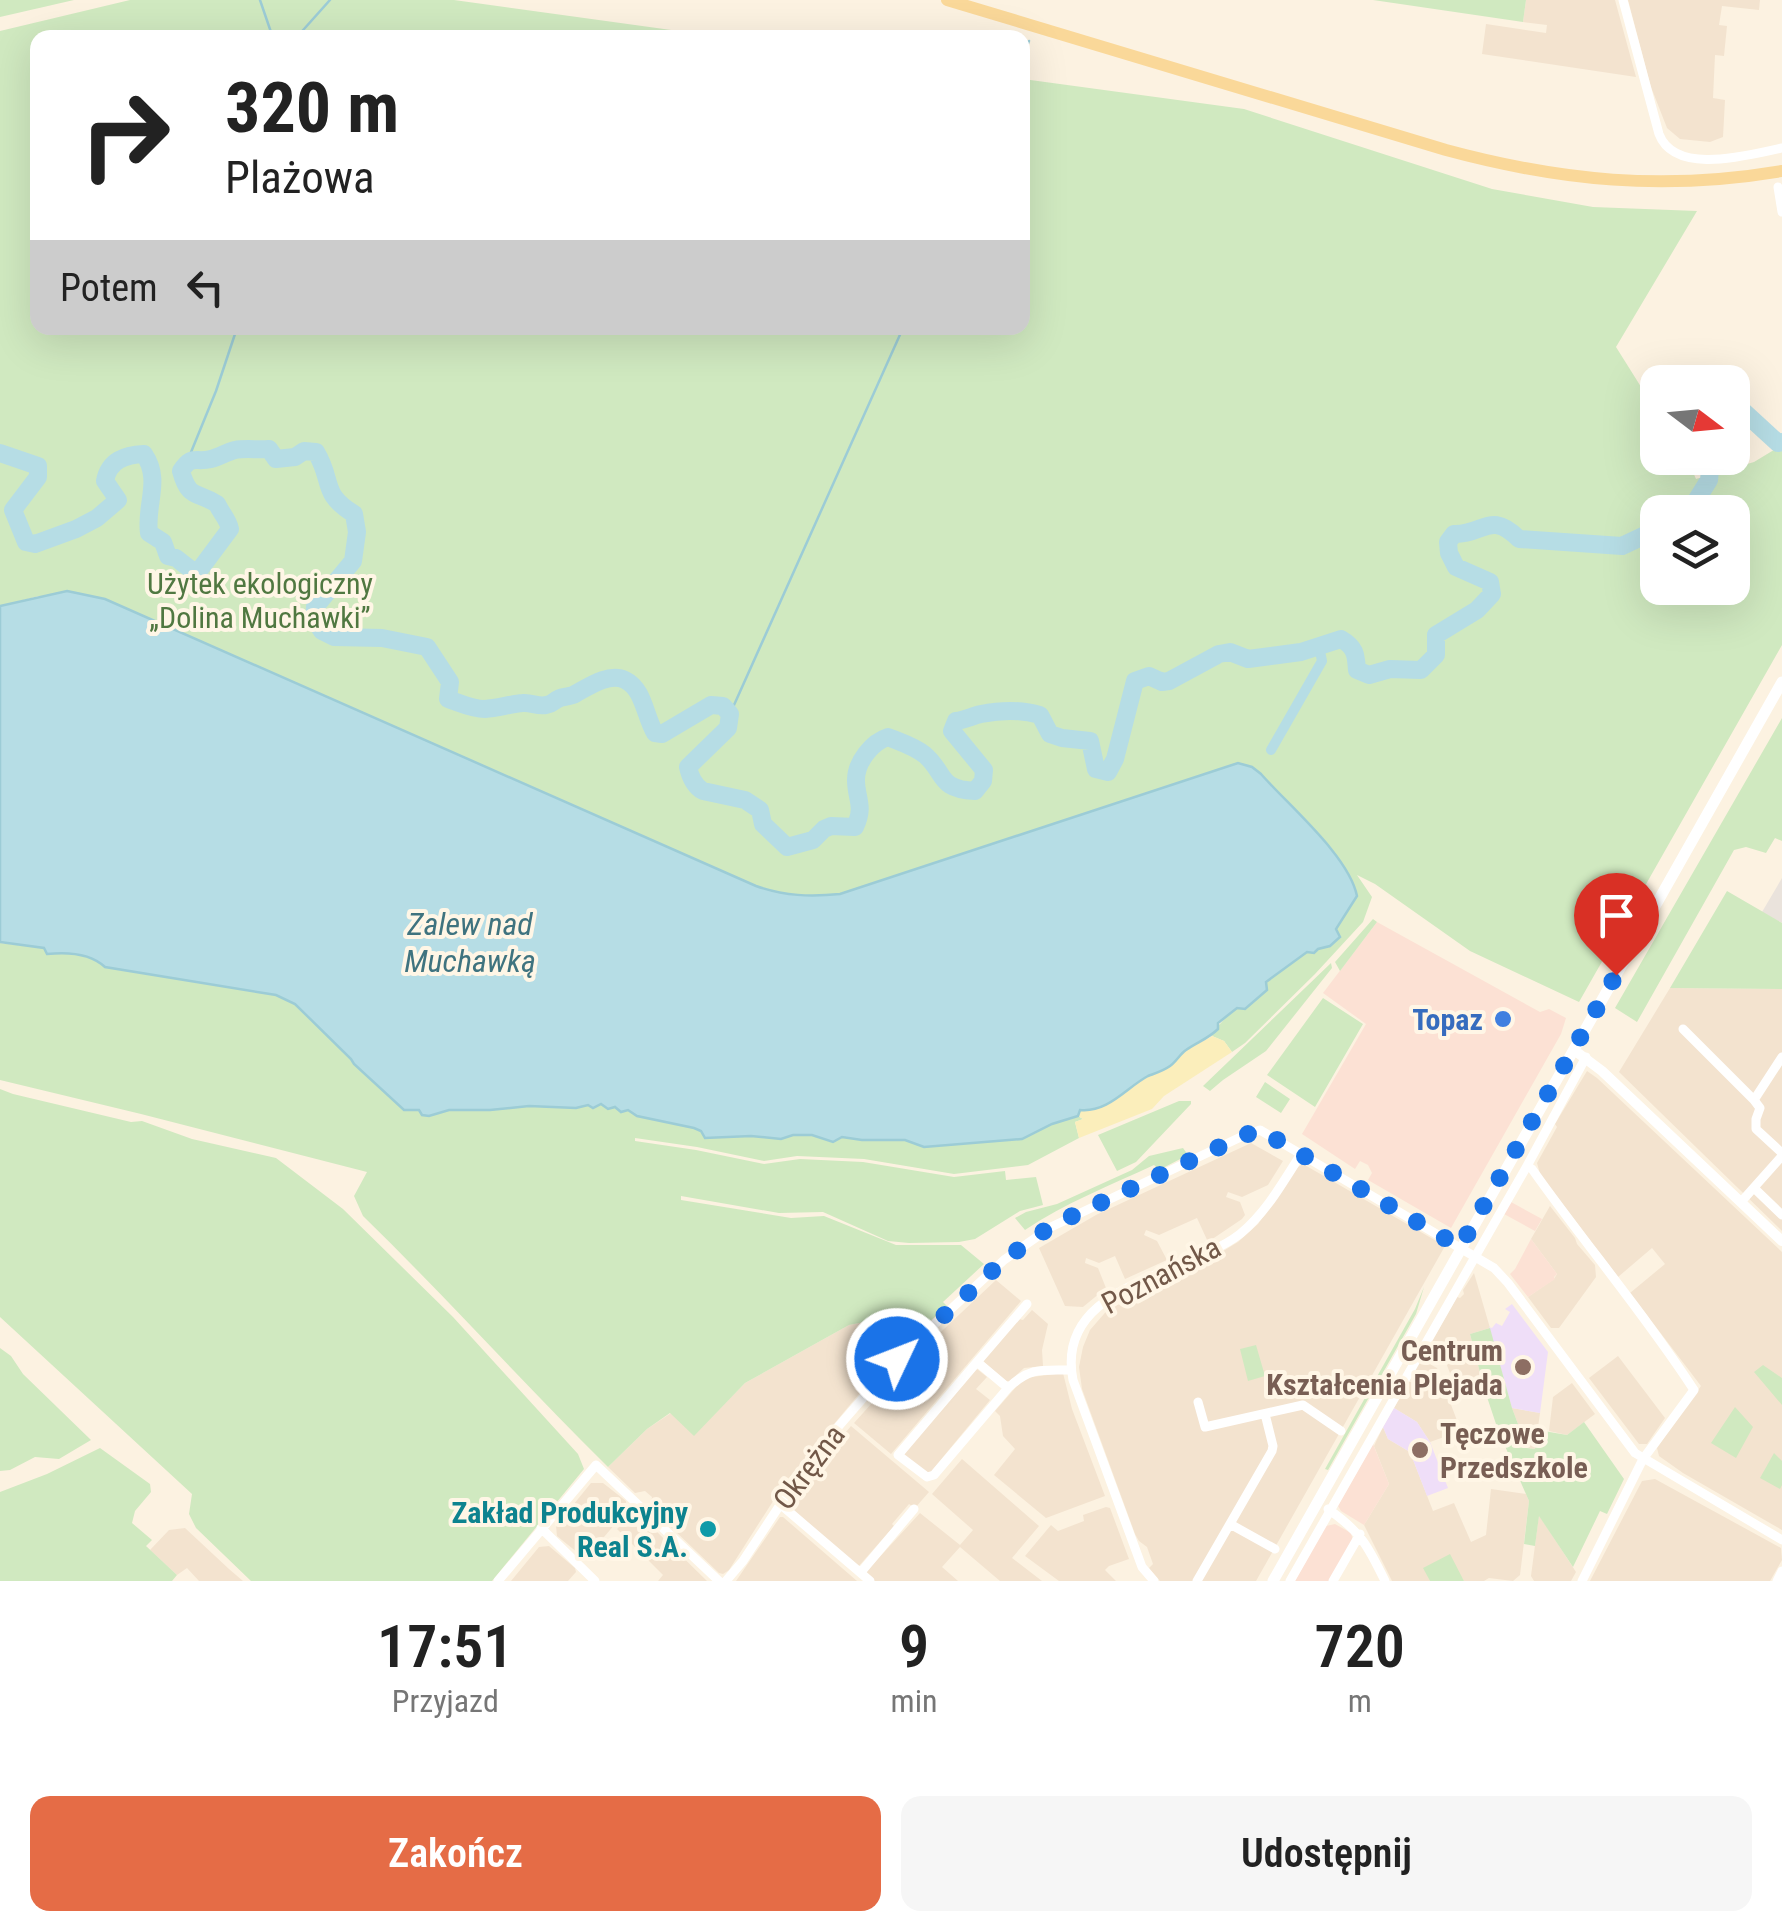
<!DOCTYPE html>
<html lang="pl">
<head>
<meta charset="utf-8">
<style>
	:root { --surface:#fff; --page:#f6f6f6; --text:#222; --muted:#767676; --accent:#e56c46 }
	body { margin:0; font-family:"Roboto Condensed",sans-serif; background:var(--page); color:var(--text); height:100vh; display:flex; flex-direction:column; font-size:38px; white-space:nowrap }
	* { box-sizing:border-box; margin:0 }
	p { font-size:32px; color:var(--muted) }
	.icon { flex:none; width:55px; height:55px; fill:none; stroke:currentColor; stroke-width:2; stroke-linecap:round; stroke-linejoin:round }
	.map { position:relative; height:1581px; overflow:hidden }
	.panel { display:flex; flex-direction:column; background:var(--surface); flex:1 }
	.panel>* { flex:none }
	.banner { position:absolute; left:30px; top:30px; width:1000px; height:305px; border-radius:20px; box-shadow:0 10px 40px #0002; background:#fff; color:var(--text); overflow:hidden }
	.needle { width:65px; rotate:106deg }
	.controls { position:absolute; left:1640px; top:365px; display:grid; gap:20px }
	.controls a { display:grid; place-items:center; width:110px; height:110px; border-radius:20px; background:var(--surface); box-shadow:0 10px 40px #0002; font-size:50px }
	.pin { position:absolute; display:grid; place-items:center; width:85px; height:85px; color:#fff; margin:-102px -42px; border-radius:50% 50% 50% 0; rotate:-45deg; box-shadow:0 0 10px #0007 }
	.pin .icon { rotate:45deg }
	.me { position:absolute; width:110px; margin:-55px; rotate:47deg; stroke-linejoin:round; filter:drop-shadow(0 0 8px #0008) }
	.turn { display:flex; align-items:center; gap:35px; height:210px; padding:0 30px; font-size:45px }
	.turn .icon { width:130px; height:130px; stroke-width:2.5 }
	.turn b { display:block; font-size:70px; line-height:85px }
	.then { display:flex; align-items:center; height:95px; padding:0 30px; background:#0003; gap:20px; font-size:38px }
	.eta { display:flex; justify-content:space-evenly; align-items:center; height:170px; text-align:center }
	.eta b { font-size:60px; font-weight:600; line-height:70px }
	.primary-button { display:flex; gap:20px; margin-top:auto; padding:20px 30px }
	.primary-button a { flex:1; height:115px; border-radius:20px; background:var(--accent); color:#fff; font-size:40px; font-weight:600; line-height:115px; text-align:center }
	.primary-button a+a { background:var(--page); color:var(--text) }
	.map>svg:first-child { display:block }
	.residential { fill:#f3e3cf }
	.commercial { fill:#fce1d4 }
	.industrial { fill:#eae3dc }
	.education { fill:#efdef8 }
	.green { fill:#d0e9c0; fill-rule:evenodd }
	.sand { fill:#fbeebb }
	.water { fill:#b6dde5; stroke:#9cccd6; stroke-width:2.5 }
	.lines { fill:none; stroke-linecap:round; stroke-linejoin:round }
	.stream { stroke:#9cccd6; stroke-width:2.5 }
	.canal { stroke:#b6dde5; stroke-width:10 }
	.river { stroke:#b6dde5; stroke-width:18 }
	.minor { stroke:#fff; stroke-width:9 }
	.tertiary { stroke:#fff; stroke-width:10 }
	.secondary { stroke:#fff; stroke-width:11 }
	.primary { stroke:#fad899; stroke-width:12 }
	.route { stroke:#1a73e8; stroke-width:18; stroke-dasharray:0 32.4 }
	.shop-dot { fill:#3f7fe0; stroke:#fff6e6; stroke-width:4 }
	.education-dot { fill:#8d6e63; stroke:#fff6e6; stroke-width:4 }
	.culture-dot { fill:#0f9aa8; stroke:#fff6e6; stroke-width:4 }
	.labels { text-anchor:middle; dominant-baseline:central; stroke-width:8; stroke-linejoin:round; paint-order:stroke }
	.park-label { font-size:30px; fill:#507841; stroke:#fff6e6 }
	.shop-label { font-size:30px; font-weight:bold; fill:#366cbe; stroke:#fff6e6; text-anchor:end }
	.street-label { font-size:30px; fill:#725848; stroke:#fff6e6 }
	.education-label { font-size:30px; font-weight:bold; fill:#785e54; stroke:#fff6e6; text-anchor:end }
	.culture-label { font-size:30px; font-weight:bold; fill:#0d838f; stroke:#fff6e6; text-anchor:end }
	.water-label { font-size:32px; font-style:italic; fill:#3f737f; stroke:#fff6e6 }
</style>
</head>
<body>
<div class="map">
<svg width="1782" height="1581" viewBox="0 0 1782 1581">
	<rect width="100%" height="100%" fill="#fcf2e1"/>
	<!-- residential -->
	<path class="residential" d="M1526,0H1615L1636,77L1482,54L1486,24L1546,33L1547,25L1523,22Z
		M1628,0H1760L1759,10L1722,6L1719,25L1727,26L1724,56L1715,55L1713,98L1725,100L1723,137L1710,142L1680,139L1667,128L1651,87Z
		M1670,988L1782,989V1231L1619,1072Z
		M1587,1071L1597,1078L1782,1252V1530L1683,1473L1659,1456L1657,1448L1701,1386L1630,1293L1665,1264L1652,1248L1618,1277L1540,1174L1537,1163L1557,1127L1555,1124Z
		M1251,1143L1283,1161L1268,1185L1242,1197L1228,1192L1226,1197L1240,1202L1245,1215L1242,1219L1208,1242L1197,1218L1159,1235L1146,1230L1144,1235L1157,1241L1167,1260L1125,1279L1115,1256L1099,1263L1086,1258L1085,1263L1098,1268L1106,1288L1083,1307L1065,1306L1039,1248L1096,1215Z
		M1303,1164L1445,1246L1256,1581H1160L1149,1568L1153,1564L1147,1547L1139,1541L1135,1534L1082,1389L1079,1367L1083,1347L1090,1330L1110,1307L1153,1295L1174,1274L1220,1253L1238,1242L1258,1224L1298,1167Z
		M1550,1206L1575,1238L1577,1244L1595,1265L1596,1277L1559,1328H1551L1528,1297L1554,1279L1557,1274L1531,1239Z
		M1474,1273L1490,1328L1470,1334L1484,1388L1459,1397L1445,1360L1432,1352L1430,1345L1457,1297L1460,1298L1464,1294L1463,1290Z
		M996,1280L1021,1301L891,1454L854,1423L910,1361Z
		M1032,1310L1048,1324L1042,1350L1043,1366L1024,1368L1010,1381H1006L983,1361L1019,1319L1023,1320Z
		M869,1321L894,1352L784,1484L729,1570L723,1574L719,1573L650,1507L652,1497L645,1491L635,1493L608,1467L647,1429L671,1413L694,1435L745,1383L849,1325Z
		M1618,1356L1665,1418L1647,1444H1639L1589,1378Z
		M1426,1362L1437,1368L1461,1431L1430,1442L1417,1422L1394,1408L1409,1382H1412L1415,1377L1413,1373L1419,1363Z
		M977,1369L987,1377L976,1389L990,1400L929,1474L902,1454L973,1371Z
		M1063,1373L1072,1409L1105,1496L1046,1518L994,1475L1015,1449L1003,1436L1000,1416L995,1411L1024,1378Z
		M1572,1383L1595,1414L1567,1435L1549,1431L1553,1397Z
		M1512,1408L1540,1413L1535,1449L1527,1448Z
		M851,1426L929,1492L915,1508L909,1504L892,1524L894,1526L858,1567L787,1506L803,1483Z
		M1383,1427L1388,1439L1410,1452L1433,1511L1454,1503L1471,1542L1486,1535L1491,1489L1526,1494L1529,1501L1520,1575L1513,1581L1489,1578L1484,1581H1464L1453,1564L1424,1568L1430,1581H1392L1364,1525L1389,1484L1374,1446Z
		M962,1459L1039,1526L1012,1558L1042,1581H1000L960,1547L942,1567L958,1581H874L865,1573L920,1513L960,1545L973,1530L932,1494Z
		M1655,1479L1781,1548L1782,1560L1770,1581H1590L1642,1481Z
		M591,1483H603L626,1501L627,1510L587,1557H583L557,1536L556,1526Z
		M1106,1507L1110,1508L1129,1559L1109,1566L1105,1570L1116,1581H1059L1025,1556L1051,1525L1058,1531L1084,1521L1083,1515Z
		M1539,1515L1576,1572L1571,1581H1534L1531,1576Z
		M780,1517H783L857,1581H736Z
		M620,1526L653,1528L707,1581H658L663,1575L617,1529Z
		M185,1528L229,1569L243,1581H199L187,1568L177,1575L150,1550L169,1530Z
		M549,1546L575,1568L576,1572L568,1581H511L539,1547Z"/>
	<!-- commercial -->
	<path class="commercial" d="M1377,922L1540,1012L1549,1009L1566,1018L1561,1034L1451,1228L1368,1180L1372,1173L1368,1165L1360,1161L1355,1169L1302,1134L1366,1024L1323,993Z
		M1511,1202L1542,1219L1535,1231L1504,1214Z
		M1531,1239L1557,1274L1554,1277L1555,1279L1528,1297L1510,1274L1515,1269Z
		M1373,1444L1389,1484L1364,1525L1341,1511L1338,1506Z
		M1335,1524L1351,1533L1353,1541L1330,1581H1295L1326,1526Z"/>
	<!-- industrial -->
	<path class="industrial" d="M1782,878V923L1762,912Z"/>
	<!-- education -->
	<path class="education" d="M1512,1304L1548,1352L1540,1413L1512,1408L1489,1327L1492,1328L1496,1323L1502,1326L1510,1312L1505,1309Z
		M1394,1408L1417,1422L1430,1442L1448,1488L1427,1496L1410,1452L1388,1439L1383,1427Z"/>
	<!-- green -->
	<path class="green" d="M0,0H74L0,17Z
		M130,0H454L722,37L38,38V328H1022L1023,79L1244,109L1492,189L1593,207L1697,211L1616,347L1648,398L1657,426L1658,458H1687L1696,479L1754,462L1782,445V645L1579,1002L1470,951L1375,884L1357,875L1372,897L1363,922L1315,974L1245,1043L1232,1052L1224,1041L1212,1036C1223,1012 1284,968 1308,952L1312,953C1321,946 1331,945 1340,937L1336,930L1357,896L1300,816L1261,774L1252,767L1237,763L840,894L793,896L756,886L39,596L0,606V31ZM1658,512H1732V588H1658Z
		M1373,0H1526L1523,22Z
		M1782,718V841L1775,838L1766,853L1746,847L1734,850L1637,1022L1615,1008Z
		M1727,891L1782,923V989L1670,988Z
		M1373,919L1377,922L1340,971L1335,962Z
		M0,943L44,948L47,954C67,952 90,953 105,967L276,995L295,1004L351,1059L354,1064L404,1110H420L422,1115L429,1116L449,1110H490L529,1106L576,1108L588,1104L594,1107L601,1104L628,1110L637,1116L694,1128L716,1138L751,1136L781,1139L793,1135H812L832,1142L842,1137L862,1140H905L924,1147L1034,1134L1052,1124L1078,1116L1083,1119L1075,1122L1079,1138L1028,1165L954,1174L864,1159L797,1156L764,1161L697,1147L635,1138V1141L696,1150L764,1164L800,1159L863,1162L954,1177L1005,1171L1006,1180L1036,1177L1043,1205L1020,1211L975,1239L959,1242L909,1243L888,1241L823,1212L779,1213L681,1196V1200L791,1218L824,1216L896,1245H961L984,1264L943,1302L947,1306L943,1310L894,1352L869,1321L849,1325L745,1383L694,1436L670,1413L647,1429L608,1467C525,1385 447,1298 363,1216L354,1196L367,1172L141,1114L0,1080Z
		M1331,963L1332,968L1266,1051L1223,1080L1210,1091L1203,1086Z
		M1323,998L1363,1024L1315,1107L1267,1075Z
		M1265,1082L1290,1099L1281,1113L1256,1097Z
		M0,1089L13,1094L131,1122L142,1121L192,1139L276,1158L343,1209L453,1317L578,1454L584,1469L492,1581H251L196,1528L189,1514L192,1494L0,1317Z
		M1179,1101H1191V1104L1136,1162L1117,1171L1098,1135Z
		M1183,1148L1188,1155L1159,1170L1154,1165C1111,1185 1065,1203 1025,1230L1015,1218L1026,1212L1057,1204L1132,1170L1149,1156Z
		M1424,1287L1416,1314L1328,1470L1325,1469L1415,1309Z
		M1490,1328L1512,1408L1527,1448L1535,1449L1538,1430L1567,1435L1584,1422L1624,1479L1607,1514L1600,1511L1573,1567L1539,1516L1535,1546L1524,1544L1529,1501L1498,1430L1484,1388L1470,1334Z
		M1256,1345L1265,1376L1248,1381L1240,1349Z
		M0,1348L11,1356L23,1374L91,1440L59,1459L35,1457L10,1470L0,1471Z
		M1763,1365L1782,1378V1405L1754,1372Z
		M1735,1407L1753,1427L1736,1458L1711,1443Z
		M100,1448L150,1484L151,1492L135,1511L132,1523L152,1540L146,1546L177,1575L172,1581H0V1492L47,1474Z
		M1774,1453L1782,1461V1485L1780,1489L1760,1478Z
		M1450,1554L1464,1581H1430L1423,1568Z"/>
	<!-- sand -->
	<path class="sand" d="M1212,1036L1224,1041L1232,1052L1164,1096L1152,1109L1079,1138L1075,1122L1083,1119L1078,1116L1080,1110C1105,1112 1124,1091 1144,1079C1160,1069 1169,1064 1184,1051C1191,1045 1204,1042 1212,1036Z"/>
	<!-- water -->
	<path class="water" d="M67,591L105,599L756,886C785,896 810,897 840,894L1238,763L1252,767L1261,774C1289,806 1349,856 1357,896L1336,929L1340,937L1330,946L1318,949L1314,953L1307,952L1266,982L1267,990L1245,1009L1237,1008L1218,1023V1029C1208,1039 1197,1042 1186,1050C1180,1054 1176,1062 1170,1066C1163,1071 1156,1073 1148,1076C1127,1087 1108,1113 1080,1110L1078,1116L1052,1124L1022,1139L924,1147L905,1140H862L842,1137L833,1142L812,1135H793L781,1139L751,1136L705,1138L701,1131L694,1128L637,1116L628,1110L621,1112L615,1107L608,1109L601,1104L593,1108L588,1105L576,1108L529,1106L490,1110H449L429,1116L422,1115L419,1110H404L354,1064L351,1059L295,1004L276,995L105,967C90,953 66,952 47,954L44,948L0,942V606Z"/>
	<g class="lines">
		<!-- stream -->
		<path class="stream" d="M260,0L273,38
			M296,38L330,0
			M1022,58L1029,41
			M187,462L216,391L237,328
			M730,714L903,328"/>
		<!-- canal -->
		<path class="canal" d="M1271,750L1322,661L1319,646"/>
		<!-- river -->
		<path class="river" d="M1732,401L1778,443L1782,442
			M0,453L38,466V477L13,510L26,542L35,544L76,529L97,518L118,500L105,481C109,460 125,455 144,454C162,480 145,505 149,533L163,542L168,556L176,558L194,572L201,568L230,529C228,519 221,513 217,504C197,491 189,500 181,471C192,454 195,463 211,459C219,457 227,452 235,450C245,448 258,450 269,449L276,459L295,457L304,451L316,452C334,482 320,493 354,514L357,532L353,561L315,607L314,619L322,631L334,637L382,638L427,647L450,682L448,699C460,703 472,709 485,709C498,708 511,704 523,703C531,702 538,707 546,705C555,703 551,702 560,698C563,697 572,696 575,694C588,687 609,672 625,680C644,689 645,717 655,733L662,734L711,705L723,706L730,714L728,728L688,767C690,776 694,786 703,791L745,800L760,810L763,824L787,847L813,840L824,829L831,826L855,827C865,806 856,799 856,780C856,762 872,742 888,737C900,742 914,746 925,755C946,773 937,789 975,791L983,781L984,770L952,731L956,721C965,720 972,716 981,714C1001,710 1020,709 1040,715L1050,734L1062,738L1090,741L1096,769L1108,772L1115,759L1135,681L1149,676L1162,682L1169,681L1219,654L1230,652L1248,659L1301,652L1341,639C1355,647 1356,654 1357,670L1369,675L1390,669L1421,670L1436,655V635L1477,610L1492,594L1490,582L1456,567L1449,553L1448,542L1454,534C1484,535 1490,510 1519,539L1622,546L1658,529
			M1689,512L1709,480L1711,461L1708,458"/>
		<!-- minor -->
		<path class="minor" d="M1623,0L1659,134C1675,176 1748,155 1782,148
			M1778,187L1782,212
			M1683,1029L1754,1100
			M1782,1057L1754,1100L1760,1108L1756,1119V1129L1782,1153
			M1527,1166L1532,1169C1585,1244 1644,1313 1694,1390L1643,1459L1582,1581
			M1754,1188L1782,1215
			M1741,1202L1782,1156
			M977,1362L1027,1304
			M1008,1388L934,1475L927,1477L898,1455L977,1362L1008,1388C1030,1367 1042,1370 1071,1370
			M1198,1402L1205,1427L1303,1405L1341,1431
			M780,1504L870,1581
			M1328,1509C1361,1532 1368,1546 1385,1581
			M1230,1524L1275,1549
			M541,1528L595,1581
			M861,1572L914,1509
			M498,1581L596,1465L719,1581
			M726,1581L743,1561L811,1458L897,1359L1004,1260L1051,1227L1245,1135L1260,1130L1494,1268L1508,1283L1635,1453L1782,1540
			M1154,1581L1142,1567L1073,1380C1054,1284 1186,1276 1240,1234C1266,1213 1283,1182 1301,1154
			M1197,1581L1272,1451L1273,1446L1265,1414
			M1290,1581L1527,1166L1586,1057
			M1333,1581L1360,1534
			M1777,1581L1782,1571"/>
		<!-- tertiary -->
		<path class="tertiary" d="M1574,1050L1602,1071L1782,1241"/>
		<!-- secondary -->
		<path class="secondary" d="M1273,1581L1782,682"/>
		<!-- primary -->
		<path class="primary" d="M947,0L1446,150C1561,181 1664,191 1782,171"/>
	</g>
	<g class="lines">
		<!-- route -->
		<path class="route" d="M897,1359L1004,1260L1051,1226L1245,1135L1260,1130L1460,1247L1616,975"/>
	</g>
	<!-- markers -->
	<circle class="shop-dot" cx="1503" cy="1019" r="10"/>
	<g class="education-dot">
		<circle cx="1523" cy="1367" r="10"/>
		<circle cx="1420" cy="1450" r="10"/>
	</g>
	<circle class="culture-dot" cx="708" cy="1529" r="10"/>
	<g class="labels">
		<!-- park labels -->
		<g class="park-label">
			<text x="260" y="583">Użytek ekologiczny<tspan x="260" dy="34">„Dolina Muchawki”</tspan></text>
		</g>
		<!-- shop labels -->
		<g class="shop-label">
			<text x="1483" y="1019">Topaz</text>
		</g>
		<!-- street labels -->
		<g class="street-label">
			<text transform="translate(1161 1275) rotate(-28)">Poznańska</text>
			<text transform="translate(809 1467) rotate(-53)">Okrężna</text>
		</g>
		<!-- education labels -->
		<g class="education-label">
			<text x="1503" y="1350">Centrum<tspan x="1503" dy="34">Kształcenia Plejada</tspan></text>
			<text x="1440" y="1433" text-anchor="start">Tęczowe<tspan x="1440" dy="34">Przedszkole</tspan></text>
		</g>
		<!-- culture labels -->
		<g class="culture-label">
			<text x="688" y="1512">Zakład Produkcyjny<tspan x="688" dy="34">Real S.A.</tspan></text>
		</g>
		<!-- water labels -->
		<g class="water-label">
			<text x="470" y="924">Zalew nad<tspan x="470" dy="37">Muchawką</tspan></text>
		</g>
	</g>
</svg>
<div class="controls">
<a><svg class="needle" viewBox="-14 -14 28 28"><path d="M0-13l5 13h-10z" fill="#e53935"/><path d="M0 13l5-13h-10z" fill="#767676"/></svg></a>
<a><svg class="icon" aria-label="layers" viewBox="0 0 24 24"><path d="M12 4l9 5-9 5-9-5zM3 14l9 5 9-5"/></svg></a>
</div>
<div class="pin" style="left:1616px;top:975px;background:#d93025"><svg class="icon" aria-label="arrive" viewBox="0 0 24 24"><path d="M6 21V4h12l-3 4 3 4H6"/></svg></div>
<svg class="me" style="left:897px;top:1359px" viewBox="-20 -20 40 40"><circle r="17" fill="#1a73e8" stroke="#fff" stroke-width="3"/><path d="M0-11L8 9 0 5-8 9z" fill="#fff"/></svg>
<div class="banner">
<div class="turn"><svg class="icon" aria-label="right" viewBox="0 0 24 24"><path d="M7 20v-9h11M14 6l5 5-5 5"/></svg><div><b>320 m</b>Plażowa</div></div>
<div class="then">Potem<svg class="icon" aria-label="left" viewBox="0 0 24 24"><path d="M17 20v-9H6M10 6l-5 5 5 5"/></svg></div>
</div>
</div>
<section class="panel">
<div class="eta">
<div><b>17:51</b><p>Przyjazd</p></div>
<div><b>9</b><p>min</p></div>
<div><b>720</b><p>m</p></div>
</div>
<div class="primary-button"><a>Zakończ</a><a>Udostępnij</a></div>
</section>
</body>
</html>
